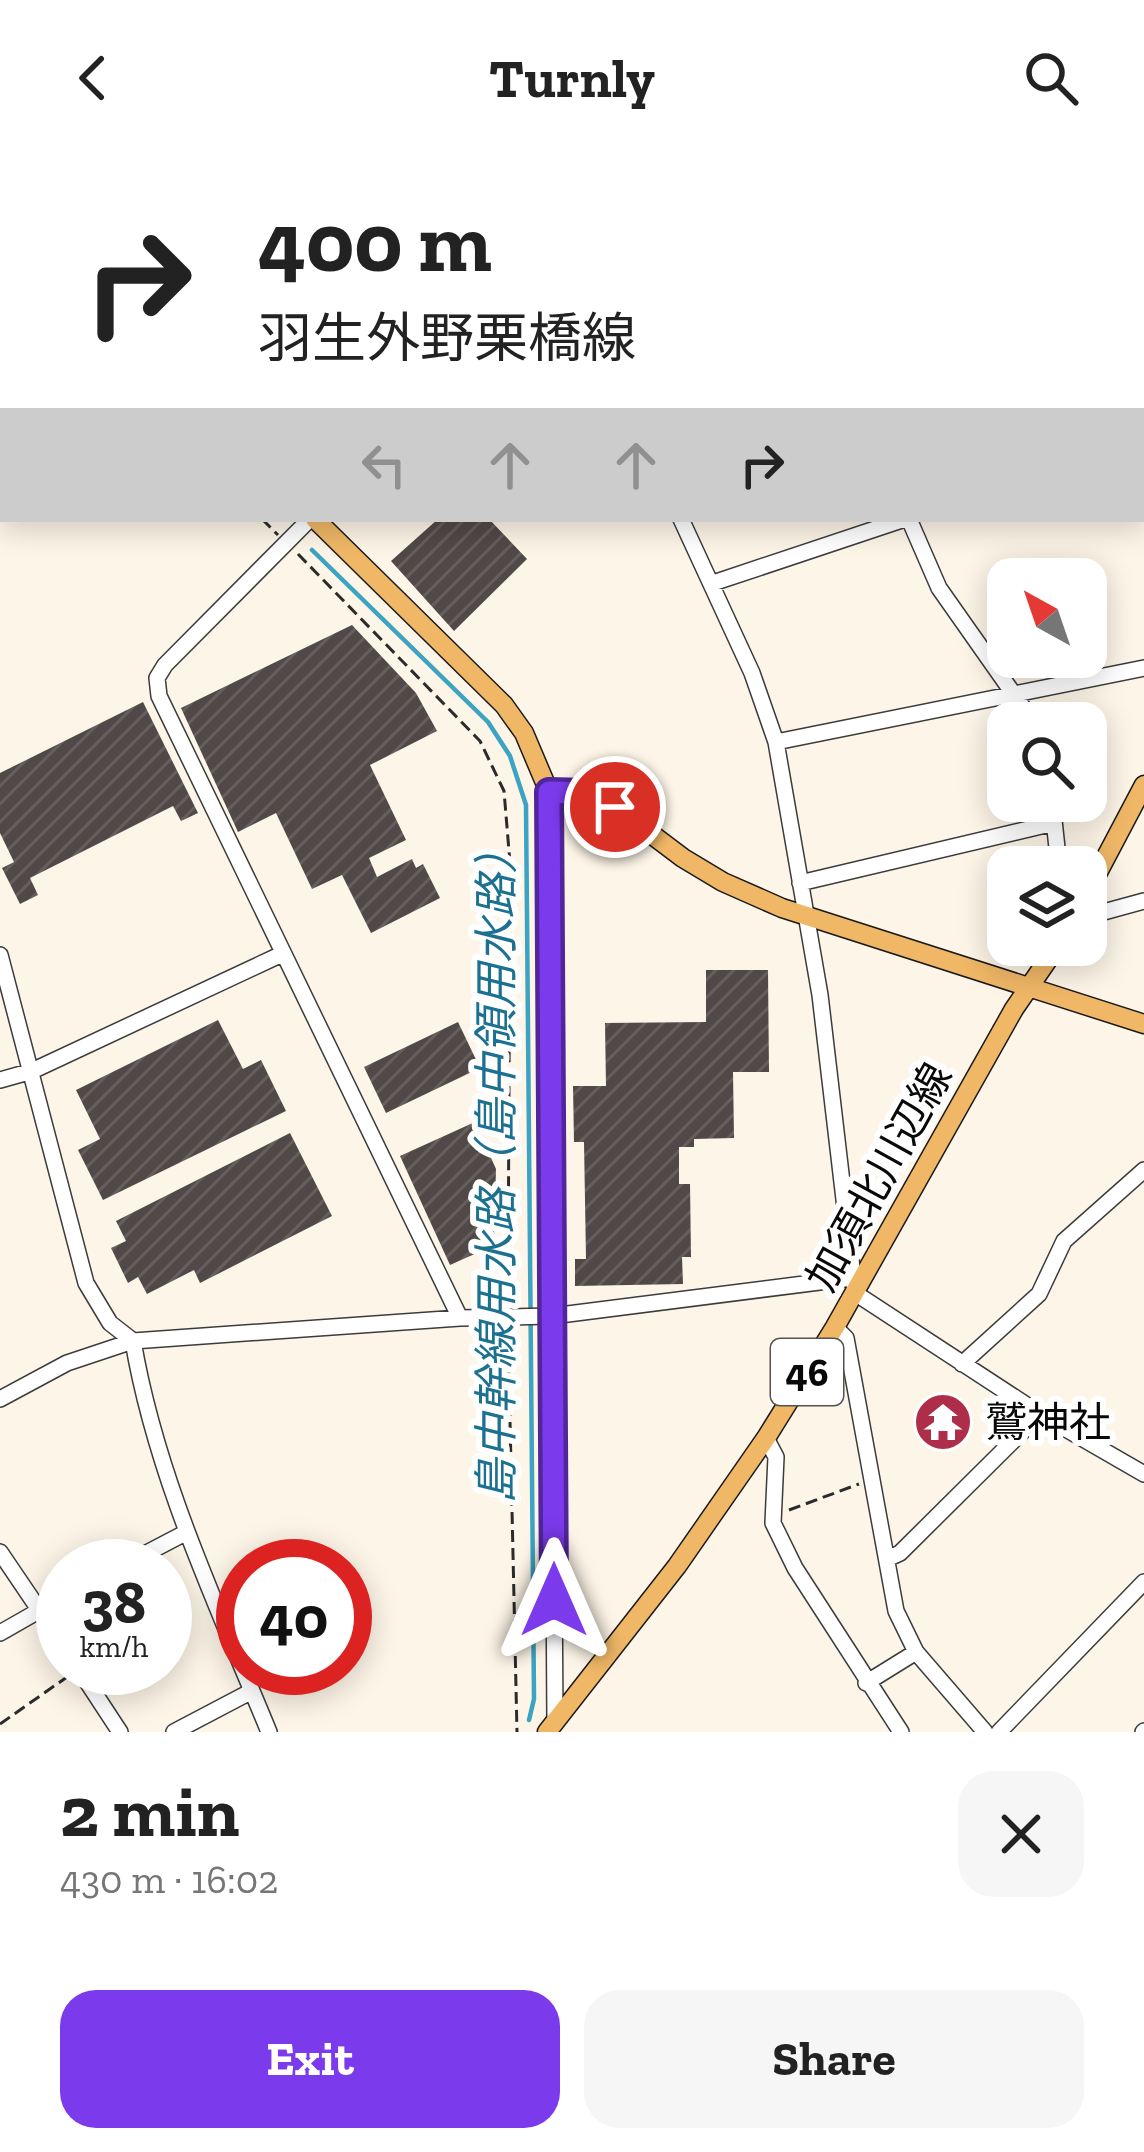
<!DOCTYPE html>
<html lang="en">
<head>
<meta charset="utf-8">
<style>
	:root { --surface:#fff; --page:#f6f6f6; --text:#222; --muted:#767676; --accent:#7c3aed }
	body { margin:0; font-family:"Zilla Slab","Noto Sans JP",serif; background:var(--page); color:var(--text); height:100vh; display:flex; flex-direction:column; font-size:45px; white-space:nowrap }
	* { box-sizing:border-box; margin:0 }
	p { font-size:39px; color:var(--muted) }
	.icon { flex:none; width:66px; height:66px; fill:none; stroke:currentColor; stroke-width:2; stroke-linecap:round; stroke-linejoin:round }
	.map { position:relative; height:1576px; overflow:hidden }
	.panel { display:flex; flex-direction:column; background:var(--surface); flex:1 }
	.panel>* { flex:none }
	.banner { position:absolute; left:0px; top:0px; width:1146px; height:366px; box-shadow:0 6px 30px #0003; background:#fff; color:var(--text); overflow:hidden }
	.needle { width:78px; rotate:320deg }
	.tools { position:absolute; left:987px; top:402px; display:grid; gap:24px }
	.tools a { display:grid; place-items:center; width:120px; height:120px; border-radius:24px; background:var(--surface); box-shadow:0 6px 30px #0003; font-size:60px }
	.speed { position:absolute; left:36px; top:1383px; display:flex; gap:24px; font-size:60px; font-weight:700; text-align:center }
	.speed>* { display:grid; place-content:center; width:156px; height:156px; border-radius:50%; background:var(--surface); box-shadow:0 6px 30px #0003; line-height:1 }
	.speed small { font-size:30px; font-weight:400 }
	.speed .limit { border:18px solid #d22; background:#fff; color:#111 }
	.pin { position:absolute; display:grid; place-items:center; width:102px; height:102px; color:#fff; margin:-51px; border:6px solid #fff; border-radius:50%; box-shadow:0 3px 12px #0007 }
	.me { position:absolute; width:132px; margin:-66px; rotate:0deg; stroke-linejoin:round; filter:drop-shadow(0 0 9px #0008) }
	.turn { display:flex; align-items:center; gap:42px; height:252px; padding:0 60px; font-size:54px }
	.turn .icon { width:156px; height:156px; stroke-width:2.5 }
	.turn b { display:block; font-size:84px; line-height:102px }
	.lanes { display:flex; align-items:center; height:114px; padding:0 60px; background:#0003; justify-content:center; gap:60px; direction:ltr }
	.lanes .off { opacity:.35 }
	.round { display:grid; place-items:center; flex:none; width:126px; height:126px; border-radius:36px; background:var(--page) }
	.head { display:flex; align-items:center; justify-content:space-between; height:204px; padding:0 60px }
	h1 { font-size:72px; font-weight:700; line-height:90px }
	.action { display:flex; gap:24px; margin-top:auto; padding:24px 60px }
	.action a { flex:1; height:138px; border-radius:36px; background:var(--accent); color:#fff; font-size:48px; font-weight:700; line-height:138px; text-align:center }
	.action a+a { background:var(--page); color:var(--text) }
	header { display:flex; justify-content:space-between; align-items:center; height:156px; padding:0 60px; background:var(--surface); font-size:54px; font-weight:700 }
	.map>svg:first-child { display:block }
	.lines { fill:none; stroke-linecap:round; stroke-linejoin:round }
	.stream { stroke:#3ca3c2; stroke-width:4.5 }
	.building { fill:url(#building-hatch) }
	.minor-casing { stroke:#3c3c3c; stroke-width:18 }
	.major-casing { stroke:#1a1a1a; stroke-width:21 }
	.path { stroke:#2b2b2b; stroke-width:3; stroke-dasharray:12 6; stroke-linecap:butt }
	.minor { stroke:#fff; stroke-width:15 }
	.major { stroke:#efb766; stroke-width:18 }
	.route-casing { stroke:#51269a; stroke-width:30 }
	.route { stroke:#7c3aed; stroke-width:21 }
	.labels { text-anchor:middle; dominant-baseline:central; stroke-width:12; stroke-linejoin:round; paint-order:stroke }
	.shield { fill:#fff; stroke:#535353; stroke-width:3 }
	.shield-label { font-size:39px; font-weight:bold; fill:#090909 }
	.street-label { font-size:42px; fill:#090909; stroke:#fff }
	.poi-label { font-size:42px; fill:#090909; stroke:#fff; text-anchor:start }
	.water-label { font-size:45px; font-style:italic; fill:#1d7190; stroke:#fff }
</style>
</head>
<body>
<header><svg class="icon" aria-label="back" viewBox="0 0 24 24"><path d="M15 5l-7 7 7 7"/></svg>Turnly<svg class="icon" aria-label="search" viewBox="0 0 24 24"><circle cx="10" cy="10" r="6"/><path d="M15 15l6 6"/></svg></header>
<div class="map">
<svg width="1144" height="1576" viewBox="0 0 1144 1576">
	<defs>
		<pattern id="building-hatch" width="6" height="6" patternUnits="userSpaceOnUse" patternTransform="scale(3)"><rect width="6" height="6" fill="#514947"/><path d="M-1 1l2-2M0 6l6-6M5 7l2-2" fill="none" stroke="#655f5d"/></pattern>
	</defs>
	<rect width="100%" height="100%" fill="#fdf5e7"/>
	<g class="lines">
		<!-- stream -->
		<path class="stream" d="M1125,0L1126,3
			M829,3L843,0
			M1143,84L1144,89
			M0,88L3,91
			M312,394L488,566L510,600L526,649L534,1543L529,1564"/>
	</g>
	<!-- building -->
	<path class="building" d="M438,363H489L527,403L454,475L391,405Z
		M352,469L416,537L437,575L370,609L406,684L369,702L377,721L412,703L416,712L423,708L440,742L371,777L342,719L312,733L276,657L238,676L181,552Z
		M143,546L198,657L181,665L173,650L30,722L38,739L20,748L2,712L14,706L0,677V617Z
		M706,814H768L769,916H733L734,982L694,983V991H679V1028H690L691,1101H682L683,1128L575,1130V1103H586L584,986H574L573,930H606L605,867L706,866Z
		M218,864L243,913L261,904L286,955L103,1044L78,994L100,983L76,934Z
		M458,866L480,912L386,957L364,911Z
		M475,966L496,1013L495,1050L484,1055L499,1087L450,1109L400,1000Z
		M290,977L332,1060L200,1127L194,1114L147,1138L138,1121L128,1127L111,1092L126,1085L116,1065Z"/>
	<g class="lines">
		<!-- minor casing -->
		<g class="minor-casing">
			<path id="minor" d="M479,0L481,3
				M765,0L766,3
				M578,3L585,0
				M802,3L816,0
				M1143,4L1144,9
				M1143,48H1144
				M1143,282H1144
				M0,354L3,353
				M310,363L165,509L157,522L159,540L460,1162
				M681,363L752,517L776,586L820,839L855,1137L1040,1258L1144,1318
				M909,363L939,432L1034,567
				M713,427L905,363
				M776,586L1144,512
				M549,636L555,1567
				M1052,645L1059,711
				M800,727L1054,667
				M1086,753L1100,757L1144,745
				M0,799L86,1127L110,1167L133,1185C156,1321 217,1449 269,1576
				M0,924L32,915L282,798
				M835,1171L846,1182L896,1455L916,1496
				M962,1208L1039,1138L1064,1085L1144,1014
				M0,1243L67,1207L133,1185L460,1162L552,1160L851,1122
				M766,1282L776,1301L773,1367L795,1412L901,1576
				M0,1396L63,1489
				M887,1403L900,1397L1040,1258
				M122,1410L187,1376
				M0,1477L63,1441
				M78,1512L120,1576
				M866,1527L916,1496L985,1576
				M174,1576L252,1535
				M999,1576L1144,1426
				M1143,1576L1144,1575"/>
		</g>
		<!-- major casing -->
		<g class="major-casing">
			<path id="major" d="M0,23L3,26
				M315,363L504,549L524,577L549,636L572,635L602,641L683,702L723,726L782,752L1144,868
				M1086,739L1144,629
				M547,1576L677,1410L766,1282L835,1171L1014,853L1058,789"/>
		</g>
		<!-- path -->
		<path class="path" d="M364,3L372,0
			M0,111L3,114
			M262,363L278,379
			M298,398L480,585L504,635L510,707L508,1148
			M508,1176L517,1576
			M789,1354L859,1328
			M0,1568L67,1521"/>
		<!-- minor -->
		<use href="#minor" class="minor"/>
		<!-- major -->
		<use href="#major" class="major"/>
	</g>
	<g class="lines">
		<!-- route casing -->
		<g class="route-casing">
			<path id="route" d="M554,1444L549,636L589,637L615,651"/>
		</g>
		<!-- route -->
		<use href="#route" class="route"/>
	</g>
	<!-- icons -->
	<defs>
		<g id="temple-disc" transform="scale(3)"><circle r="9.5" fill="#ae2d48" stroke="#fff"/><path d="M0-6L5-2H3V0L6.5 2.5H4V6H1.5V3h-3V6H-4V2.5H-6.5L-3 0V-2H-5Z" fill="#fff"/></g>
	</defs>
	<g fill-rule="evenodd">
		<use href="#temple-disc" x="943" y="1266"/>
	</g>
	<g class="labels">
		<!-- shield labels -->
		<rect class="shield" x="771" y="1183" width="72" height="66" rx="9"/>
		<g class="shield-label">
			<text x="807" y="1216">46</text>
		</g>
		<!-- street labels -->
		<g class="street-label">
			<text transform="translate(879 1021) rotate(-61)">加須北川辺線</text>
		</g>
		<!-- poi labels -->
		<g class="poi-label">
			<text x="985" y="1266">鷲神社</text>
		</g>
		<!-- water labels -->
		<g class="water-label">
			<text transform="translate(497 1010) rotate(-90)">島中幹線用水路（島中領用水路）</text>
		</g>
	</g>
</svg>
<div class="tools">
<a><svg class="needle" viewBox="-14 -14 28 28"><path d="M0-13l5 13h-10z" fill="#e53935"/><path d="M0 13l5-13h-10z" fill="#767676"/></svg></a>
<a><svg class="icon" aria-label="search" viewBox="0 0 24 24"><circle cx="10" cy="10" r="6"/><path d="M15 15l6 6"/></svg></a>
<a><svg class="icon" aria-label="layers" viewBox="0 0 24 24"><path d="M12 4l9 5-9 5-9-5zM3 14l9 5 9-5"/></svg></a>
</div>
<div class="speed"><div>38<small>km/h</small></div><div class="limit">40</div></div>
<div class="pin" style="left:615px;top:651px;background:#d93025"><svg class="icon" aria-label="arrive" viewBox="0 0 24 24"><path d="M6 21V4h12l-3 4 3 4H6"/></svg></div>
<svg class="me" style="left:554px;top:1444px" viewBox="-20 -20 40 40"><path d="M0-17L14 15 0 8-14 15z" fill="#7c3aed" stroke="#fff" stroke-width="4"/></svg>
<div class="banner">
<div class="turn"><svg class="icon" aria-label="right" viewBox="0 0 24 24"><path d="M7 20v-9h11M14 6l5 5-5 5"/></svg><div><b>400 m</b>羽生外野栗橋線</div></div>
<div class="lanes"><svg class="icon off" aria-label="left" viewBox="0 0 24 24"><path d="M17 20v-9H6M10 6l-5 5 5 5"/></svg><svg class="icon off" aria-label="ahead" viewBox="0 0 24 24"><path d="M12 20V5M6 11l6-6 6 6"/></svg><svg class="icon off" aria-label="ahead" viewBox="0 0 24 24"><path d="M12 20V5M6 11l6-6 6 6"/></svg><svg class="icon" aria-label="right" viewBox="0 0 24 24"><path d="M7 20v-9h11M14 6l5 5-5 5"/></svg></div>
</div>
</div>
<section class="panel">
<div class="head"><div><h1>2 min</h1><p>430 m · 16:02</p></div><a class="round"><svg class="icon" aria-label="close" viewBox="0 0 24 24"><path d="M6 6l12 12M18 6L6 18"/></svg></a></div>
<div class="action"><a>Exit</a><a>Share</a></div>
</section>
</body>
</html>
